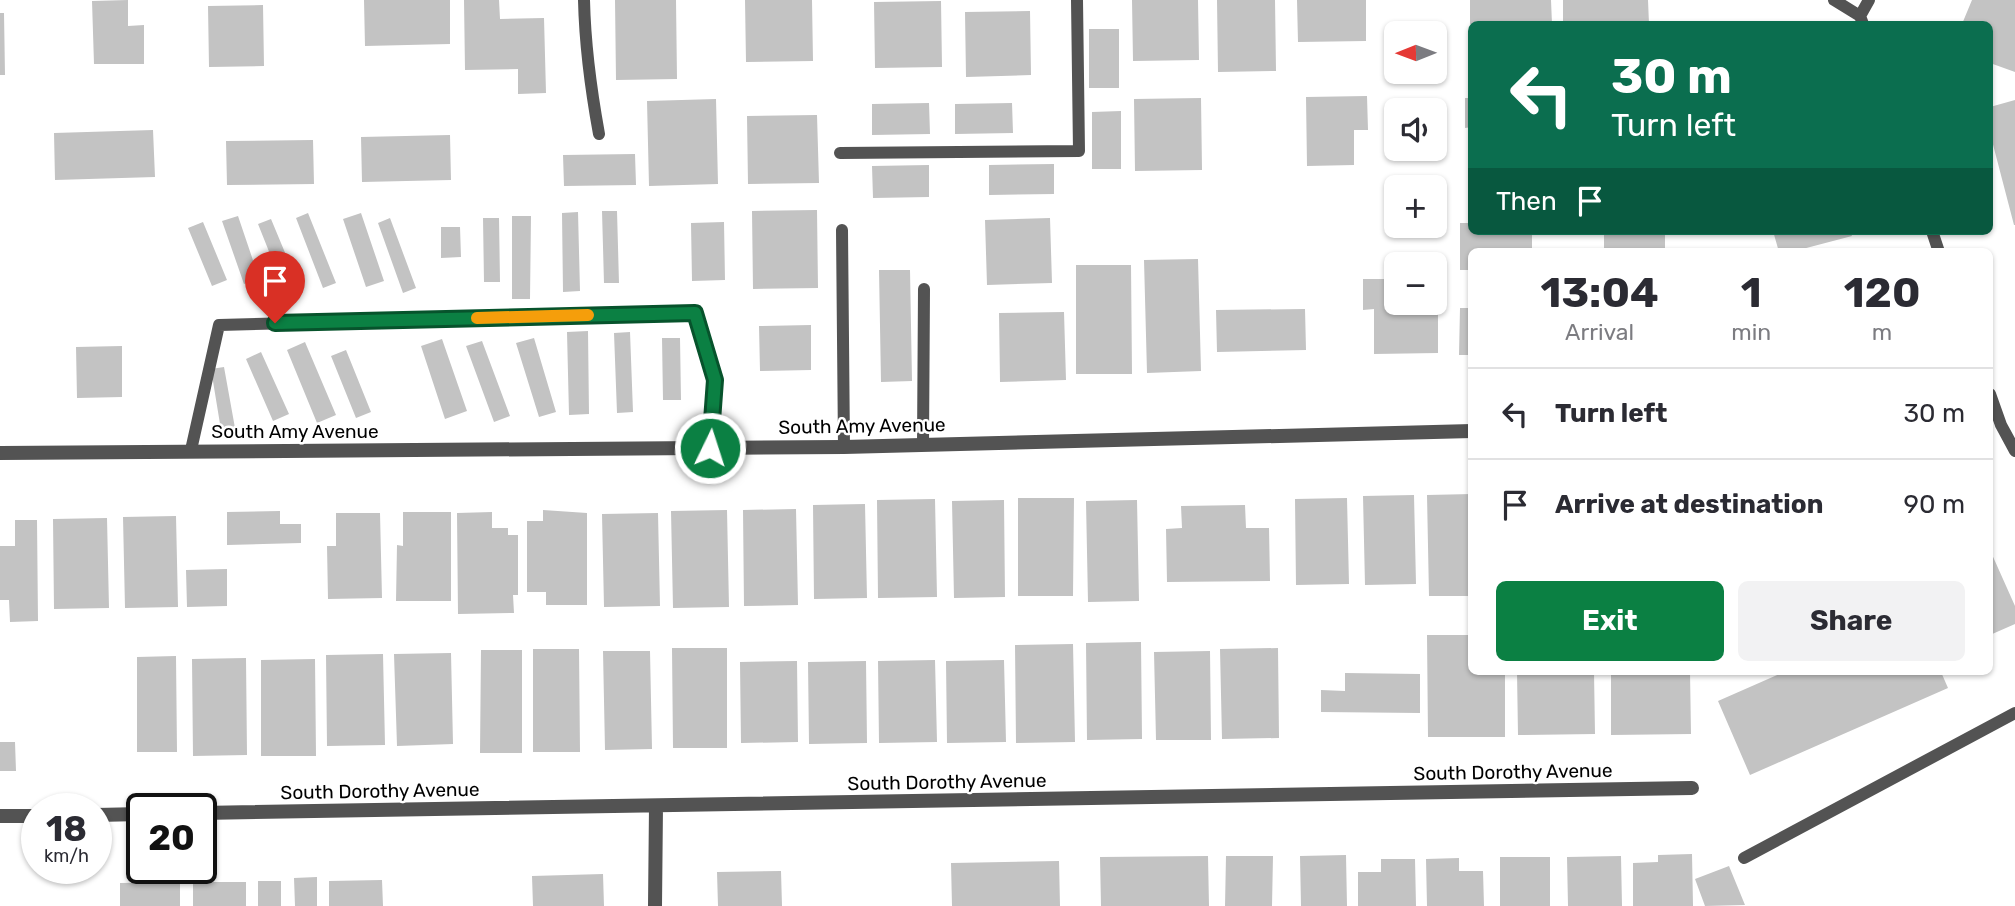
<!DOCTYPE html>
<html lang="en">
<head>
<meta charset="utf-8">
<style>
	:root { --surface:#fff; --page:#f2f2f3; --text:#2b2b33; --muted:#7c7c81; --line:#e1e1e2; --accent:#0b8043 }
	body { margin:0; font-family:Rubik,sans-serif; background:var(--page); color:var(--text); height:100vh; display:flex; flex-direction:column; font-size:26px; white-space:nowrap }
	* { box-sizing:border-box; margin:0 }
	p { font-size:23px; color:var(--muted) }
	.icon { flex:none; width:38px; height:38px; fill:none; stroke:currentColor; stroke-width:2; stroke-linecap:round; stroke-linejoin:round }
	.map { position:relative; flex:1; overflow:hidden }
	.sheet { position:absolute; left:1468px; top:248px; width:525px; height:427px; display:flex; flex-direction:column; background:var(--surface); border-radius:10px; box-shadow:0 2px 5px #0004 }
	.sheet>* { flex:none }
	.hud { position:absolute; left:1468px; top:21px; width:525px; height:214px; border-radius:10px; box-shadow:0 2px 5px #0004; background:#0b6e4f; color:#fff; overflow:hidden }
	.needle { width:46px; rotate:269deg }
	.tools { position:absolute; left:1384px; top:21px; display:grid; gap:14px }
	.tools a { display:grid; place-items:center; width:63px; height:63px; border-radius:10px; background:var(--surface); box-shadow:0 2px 5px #0004; font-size:35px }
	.speed { position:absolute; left:21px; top:793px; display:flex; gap:14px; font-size:35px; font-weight:700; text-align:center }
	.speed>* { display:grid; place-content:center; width:91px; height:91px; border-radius:50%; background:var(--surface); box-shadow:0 2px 5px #0004; line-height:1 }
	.speed small { font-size:18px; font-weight:400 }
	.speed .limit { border:4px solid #111; border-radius:10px; background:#fff; color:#111 }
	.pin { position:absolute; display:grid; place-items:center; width:60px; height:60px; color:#fff; margin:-72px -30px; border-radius:50% 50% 50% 0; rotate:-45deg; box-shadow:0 0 7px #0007 }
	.pin .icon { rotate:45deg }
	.me { position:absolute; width:77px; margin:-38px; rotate:4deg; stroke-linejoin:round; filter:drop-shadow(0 0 5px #0008) }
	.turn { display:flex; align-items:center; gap:24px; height:147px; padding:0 28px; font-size:32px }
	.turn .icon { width:91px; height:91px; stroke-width:2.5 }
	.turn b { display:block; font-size:49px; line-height:60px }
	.then { display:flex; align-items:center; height:66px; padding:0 28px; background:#0003; gap:14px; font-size:26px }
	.eta { display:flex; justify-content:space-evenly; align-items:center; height:119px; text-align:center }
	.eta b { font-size:42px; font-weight:700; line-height:49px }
	.cta { display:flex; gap:14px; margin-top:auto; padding:14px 28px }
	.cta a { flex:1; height:80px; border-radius:10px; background:var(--accent); color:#fff; font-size:28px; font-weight:700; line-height:80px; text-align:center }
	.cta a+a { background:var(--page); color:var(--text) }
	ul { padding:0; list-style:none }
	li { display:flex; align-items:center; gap:21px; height:91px; padding:0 28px; border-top:2px solid var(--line) }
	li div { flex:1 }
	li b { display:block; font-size:26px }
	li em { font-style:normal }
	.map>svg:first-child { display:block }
	.building { fill:#c3c3c3 }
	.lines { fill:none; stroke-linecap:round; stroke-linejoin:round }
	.service { stroke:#535353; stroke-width:12 }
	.minor { stroke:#535353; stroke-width:14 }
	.route-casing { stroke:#07532c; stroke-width:18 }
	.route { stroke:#0b8043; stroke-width:12 }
	.slow { stroke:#f59e0b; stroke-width:12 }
	.labels { text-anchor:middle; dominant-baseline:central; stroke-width:5; stroke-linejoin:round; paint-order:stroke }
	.street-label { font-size:19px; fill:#000; stroke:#fff }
</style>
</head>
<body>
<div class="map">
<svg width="2015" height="906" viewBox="0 0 2015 906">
	<rect width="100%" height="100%" fill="#fff"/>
	<!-- building -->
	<path class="building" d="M128,0V26L144,25V64H94L92,1Z
		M364,0H450V44L365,46Z
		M464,0H499L500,19L544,18L546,93L518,94V69L465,70Z
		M615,0H676L677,79L616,80Z
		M745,0H812L813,61L746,62Z
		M1132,0H1198L1199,60L1133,61Z
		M1217,0H1275L1276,71L1218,72Z
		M1297,0H1366V41L1298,42Z
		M1470,0H1551L1552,24H1470Z
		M1563,0H1648L1649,24H1563Z
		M1972,0H2015V72L1990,63V24H1962Z
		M941,1L942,67L875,68L874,2Z
		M263,5L264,66L209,67L208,6Z
		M1030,11L1031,75L966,77L965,12Z
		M0,13H4L5,75H0Z
		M1089,29H1119V88H1089Z
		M1367,96L1368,130H1354V165L1307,166L1306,97Z
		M1201,98L1202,170L1135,171L1134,99Z
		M1465,98H1472V127L1465,128Z
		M716,99L718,184L649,186L647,101Z
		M2015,100V225H2014L1990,133V107Z
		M929,103L930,134L872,135V104Z
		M1012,103L1013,133L955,134V104Z
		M1121,111V169H1092V112Z
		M817,115L819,183L748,184L747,116Z
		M153,130L155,177L55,180L54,133Z
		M450,135L451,180L362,182L361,137Z
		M313,140L314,184L227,185L226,141Z
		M635,154L636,185L564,186L563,155Z
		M1054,164V194L989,195V165Z
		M929,165V197L873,198L872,166Z
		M817,210L818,288L753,289L752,211Z
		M602,211H617L619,283H604Z
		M578,212L580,291L563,292L562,213Z
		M308,213L336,283L323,288L296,218Z
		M361,213L384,281L366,287L343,219Z
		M238,216L259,278L244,284L222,221Z
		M512,216H531L530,299H512Z
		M390,218L416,288L403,293L378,223Z
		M483,218H499L500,282H484Z
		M1050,218L1052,283L987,285L985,220Z
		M271,219L296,279L282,284L258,224Z
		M203,222L227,280L212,286L188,228Z
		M724,222L725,280L692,281L691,223Z
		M1460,223H1472V231H1532V252H1472V270H1460Z
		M441,227H460L461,257L441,258Z
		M1604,231H1665V252H1604Z
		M1773,231H1850L1852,236L1791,252H1779Z
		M1198,259L1201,371L1147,373L1144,260Z
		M1076,265H1131L1132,374H1076Z
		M879,270H910L912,381L881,382Z
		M1363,279H1396V303H1435V279H1438V353L1374,354V309L1363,310Z
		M1460,308H1472V355H1459Z
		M1305,309L1306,350L1217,352L1216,310Z
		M1064,312L1066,380L1000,382L999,313Z
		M811,325V370L760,371L759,326Z
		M588,331L589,414L569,415L567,332Z
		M630,332L633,412L617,413L614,333Z
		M534,338L556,412L539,417L516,343Z
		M662,338H680L681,400H663Z
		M442,339L467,411L445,419L421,346Z
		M482,341L510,416L494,422L466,346Z
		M305,342L336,415L317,423L287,350Z
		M122,346V397L77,398L76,347Z
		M346,350L371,412L356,418L331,356Z
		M261,352L289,414L273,421L246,359Z
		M224,367L235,428L221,430L211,369Z
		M1472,494V596H1429L1427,495Z
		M1414,495L1416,584L1365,585L1363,496Z
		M1018,498H1074L1073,596H1018Z
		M1347,498L1349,584L1296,585L1295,499Z
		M935,499L937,597L878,598L877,500Z
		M1004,500L1005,597L954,598L952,501Z
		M1137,500L1139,601L1088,602L1086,501Z
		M865,504L867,598L814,599L813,505Z
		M1245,505L1246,528H1269L1270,581L1167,582L1166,529L1182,528L1181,506Z
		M796,509L798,605L744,606L743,510Z
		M543,510L587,513V605H546V592H527V521H543Z
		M727,510L729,607L673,608L671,511Z
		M280,511V524H301V543L227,545V512Z
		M403,512H451V601H396L397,545L403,546Z
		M492,512V528H508V535H518V595H513L514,613L458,614L457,513Z
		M336,513H380L382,598L328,599L327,546H336Z
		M658,513L660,606L604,607L602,514Z
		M176,516L178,607L125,608L123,517Z
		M107,518L109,608L54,609L53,519Z
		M15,520H37L38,621L10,622L9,600H0V546H15Z
		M1990,550L2015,606V624L1990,635Z
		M227,569V606L187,607L186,570Z
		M1427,635H1472V672H1505V737H1428Z
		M1141,642L1142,739L1087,740L1086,643Z
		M1073,644L1075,742L1016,743L1015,645Z
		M672,648H727V748H673Z
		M1278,648L1279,738L1222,739L1220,649Z
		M533,649H579L580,752H533Z
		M481,650H522V753H480Z
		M603,651H650L652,749L605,750Z
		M1210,651L1211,740H1156L1154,652Z
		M451,653L453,744L397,746L394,654Z
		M383,654L385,745L327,746L326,655Z
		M176,656L177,752H137V657Z
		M246,658L247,755L193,756L192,659Z
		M315,659L316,756H261V660Z
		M935,660L937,742L879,743L878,661Z
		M1004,660L1006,742L947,743L946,661Z
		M797,661L798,742L741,743L740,662Z
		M866,661L867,743L809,744L808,662Z
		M1517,672H1594L1595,734L1518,735Z
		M1611,672H1690L1691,734L1611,735Z
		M1784,672H1941L1948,688L1750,775L1718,701Z
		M1345,673L1420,674V713L1321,712V690L1345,691Z
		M0,742H15L16,771H0Z
		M1692,854L1693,906H1633V863L1658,862V855Z
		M1346,855L1347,906H1301L1300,856Z
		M1208,856L1209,906H1101L1100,857Z
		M1226,856H1273L1272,906H1225Z
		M1621,856L1622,906H1568L1567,857Z
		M1500,857H1550V906H1500Z
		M1459,858V871H1483L1484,906H1427L1426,859Z
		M1381,859H1415L1416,906H1358V872H1381Z
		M1059,861L1060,906H952L951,863Z
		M1729,866L1745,905L1705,906L1695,879Z
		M781,871L782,906H718L717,872Z
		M603,874L604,906H533L532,876Z
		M317,877V906H295L294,878Z
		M382,880L383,906H329V881Z
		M258,881H281V906H258Z
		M180,882V906H120V883Z
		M193,882H246V906H193Z"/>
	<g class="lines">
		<!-- service -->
		<path class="service" d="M584,0C585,45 591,90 599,134
			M1834,0L1860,16
			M1863,24L1860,16L1869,0
			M840,153L1079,151L1077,0
			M842,230L844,447
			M1932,231L1939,252
			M1990,394L2001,425L2015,451
			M923,444L924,289
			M191,450L219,325L695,313L715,380L711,448
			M1744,858L2015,713"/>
		<!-- minor -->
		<path class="minor" d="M0,453L844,447L1472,431
			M201,813L1692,788
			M96,815L142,814
			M0,816H37
			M655,906L656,806"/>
	</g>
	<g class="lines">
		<!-- route casing -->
		<g class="route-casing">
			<path id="route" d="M275,323L695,313L715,380L710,448"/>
		</g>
		<!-- route -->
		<use href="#route" class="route"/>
		<!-- slow -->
		<path class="slow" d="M477,318L588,315"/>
	</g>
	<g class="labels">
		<!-- street labels -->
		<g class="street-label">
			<text transform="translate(862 426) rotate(-1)">South Amy Avenue</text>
			<text x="295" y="431">South Amy Avenue</text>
			<text transform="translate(1513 772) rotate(-1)">South Dorothy Avenue</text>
			<text transform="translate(947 782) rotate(-1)">South Dorothy Avenue</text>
			<text transform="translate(380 791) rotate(-1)">South Dorothy Avenue</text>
		</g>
	</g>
</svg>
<div class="tools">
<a><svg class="needle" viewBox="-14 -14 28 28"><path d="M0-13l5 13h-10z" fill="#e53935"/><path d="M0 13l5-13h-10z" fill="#7c7c81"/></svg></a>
<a><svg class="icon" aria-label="sound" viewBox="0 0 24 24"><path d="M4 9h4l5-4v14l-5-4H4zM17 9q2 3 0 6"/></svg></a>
<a>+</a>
<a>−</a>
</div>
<div class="speed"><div>18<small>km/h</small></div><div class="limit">20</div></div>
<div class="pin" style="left:275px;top:323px;background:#d93025"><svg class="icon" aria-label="arrive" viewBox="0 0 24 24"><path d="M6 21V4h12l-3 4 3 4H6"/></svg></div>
<svg class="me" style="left:710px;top:448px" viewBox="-20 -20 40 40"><circle r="17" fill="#0b8043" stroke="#fff" stroke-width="3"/><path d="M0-11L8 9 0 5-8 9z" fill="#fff"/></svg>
<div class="hud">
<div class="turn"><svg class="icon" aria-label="left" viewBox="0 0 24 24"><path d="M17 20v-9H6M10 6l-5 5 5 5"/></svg><div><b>30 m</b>Turn left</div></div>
<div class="then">Then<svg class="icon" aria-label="arrive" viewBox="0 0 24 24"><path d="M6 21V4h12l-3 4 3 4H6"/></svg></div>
</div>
<section class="sheet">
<div class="eta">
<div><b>13:04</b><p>Arrival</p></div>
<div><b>1</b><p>min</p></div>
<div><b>120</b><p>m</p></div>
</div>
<ul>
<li><svg class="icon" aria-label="left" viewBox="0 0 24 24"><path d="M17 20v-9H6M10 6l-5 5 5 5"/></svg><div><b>Turn left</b></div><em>30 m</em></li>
<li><svg class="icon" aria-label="arrive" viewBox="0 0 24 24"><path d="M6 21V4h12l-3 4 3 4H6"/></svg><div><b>Arrive at destination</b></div><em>90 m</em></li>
</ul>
<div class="cta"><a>Exit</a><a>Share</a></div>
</section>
</div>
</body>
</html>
